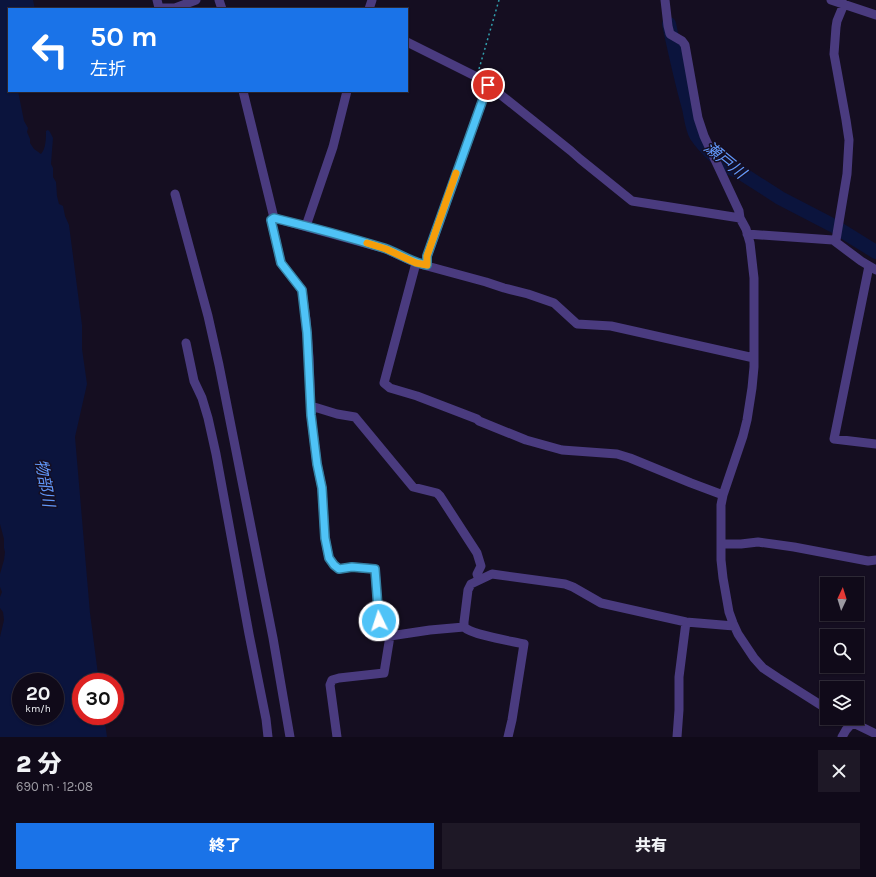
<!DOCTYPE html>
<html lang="ja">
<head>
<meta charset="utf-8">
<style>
	:root { --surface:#100a19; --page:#1e1826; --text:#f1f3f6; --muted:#9c9aa2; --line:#302b38; --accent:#1a73e8 }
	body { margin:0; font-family:Karla,"Noto Sans JP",sans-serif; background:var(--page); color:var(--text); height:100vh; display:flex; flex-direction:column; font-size:15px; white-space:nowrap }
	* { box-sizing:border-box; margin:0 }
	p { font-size:13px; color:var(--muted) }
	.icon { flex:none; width:22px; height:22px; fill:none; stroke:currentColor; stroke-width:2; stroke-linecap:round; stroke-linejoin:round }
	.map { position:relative; height:737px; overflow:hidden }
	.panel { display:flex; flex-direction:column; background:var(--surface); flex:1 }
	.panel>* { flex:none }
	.banner { position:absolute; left:8px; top:8px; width:400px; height:84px; border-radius:0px; box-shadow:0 1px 3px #0004,0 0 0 1px var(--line); background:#1a73e8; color:#fff; overflow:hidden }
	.needle { width:26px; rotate:4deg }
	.tools { position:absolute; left:820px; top:577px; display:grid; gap:8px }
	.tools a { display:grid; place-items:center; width:44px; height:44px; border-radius:0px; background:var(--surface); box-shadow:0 1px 3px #0004,0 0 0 1px var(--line); font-size:20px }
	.speed { position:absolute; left:12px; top:673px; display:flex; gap:8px; font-size:20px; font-weight:700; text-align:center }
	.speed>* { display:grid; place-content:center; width:52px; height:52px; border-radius:50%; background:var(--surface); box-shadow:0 1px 3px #0004,0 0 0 1px var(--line); line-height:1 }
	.speed small { font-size:10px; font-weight:400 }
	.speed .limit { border:6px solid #d22; background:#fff; color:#111 }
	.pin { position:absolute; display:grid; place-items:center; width:34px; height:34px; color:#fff; margin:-17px; border:2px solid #fff; border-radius:50%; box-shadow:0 1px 4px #0007 }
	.me { position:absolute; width:44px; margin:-22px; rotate:356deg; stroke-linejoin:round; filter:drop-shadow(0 0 3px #0008) }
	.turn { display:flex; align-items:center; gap:14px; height:84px; padding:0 16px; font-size:18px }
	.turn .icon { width:52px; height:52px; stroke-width:2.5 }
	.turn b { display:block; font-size:28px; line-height:34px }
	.round { display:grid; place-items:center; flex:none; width:42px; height:42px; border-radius:0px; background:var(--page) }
	.head { display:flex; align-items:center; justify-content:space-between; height:68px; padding:0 16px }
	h1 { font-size:24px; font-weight:800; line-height:30px }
	.button { display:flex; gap:8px; margin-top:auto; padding:8px 16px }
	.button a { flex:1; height:46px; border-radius:0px; background:var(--accent); color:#fff; font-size:16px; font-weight:800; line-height:46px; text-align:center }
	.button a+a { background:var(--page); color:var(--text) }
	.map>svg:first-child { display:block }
	.water { fill:#0b143d; fill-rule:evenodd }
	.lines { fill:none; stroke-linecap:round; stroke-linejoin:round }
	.river { stroke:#0b143d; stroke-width:14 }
	.path { stroke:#32a0af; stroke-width:1.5; stroke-dasharray:2 3; stroke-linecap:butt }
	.street { stroke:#4a3b7f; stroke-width:9 }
	.route-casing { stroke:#337fa1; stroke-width:10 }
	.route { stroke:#4fc3f7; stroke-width:7 }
	.slow { stroke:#f59e0b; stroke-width:7 }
	.labels { text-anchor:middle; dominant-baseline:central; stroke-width:3; stroke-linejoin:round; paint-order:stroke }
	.water-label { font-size:16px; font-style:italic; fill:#6298fa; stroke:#150e21 }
</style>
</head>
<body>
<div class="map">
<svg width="876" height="737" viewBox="0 0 876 737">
	<rect width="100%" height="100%" fill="#150e21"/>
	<!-- water -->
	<path class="water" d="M0,0H33L35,9H9V91H18L24,121L28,128L27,132L30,139V143L34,149L41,154C46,149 46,138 46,131L48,130L50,132L53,138L51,164L53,168V177L56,182L57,196L59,204L63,206L65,216L69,225L82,325V349L87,384L75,437L90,613L99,682H81V716H104L107,737H0V637L4,620L3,612L0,608V597L2,592L0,587V574L4,560L5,552L4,548V539L0,524ZM21,682H55V716H21Z"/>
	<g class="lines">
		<!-- river -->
		<path class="river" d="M669,24C675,52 681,80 689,108C691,117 692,128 696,135C704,147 724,168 738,171L780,198L834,226L876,252"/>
		<!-- path -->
		<path class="path" d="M479,69L499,0"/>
		<!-- street -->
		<path class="street" d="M157,0L159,8H175L196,0
			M219,0L222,9
			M665,0L668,26L670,34L682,41L685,45L698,118L704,136L739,211L740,218L746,229L750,243L754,278V367L752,388L747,420L743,436L723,495L721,505V560L723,578L729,612L733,623L738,634L754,658L763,668L778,678L827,709
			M831,0L876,15
			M369,9L372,0
			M407,42L481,79L571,151L580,159L632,201L740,218
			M243,91L274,218L271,220L281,263L302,290L306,320L309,357L311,415L317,464L322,488L325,538L329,558L334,565L339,569L352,567L375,569L380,634L390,636L430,630L464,627
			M175,194L208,316L219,365L273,638L290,737
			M274,218L386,249L416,263L486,282L504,288L528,294L554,303L577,324L611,326L754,358
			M306,226L333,147L347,91
			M747,234L833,240L861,261L876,270
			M833,240H836L847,174L849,140L846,120L834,54L836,27L837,21L844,4
			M416,263L384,383L390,388L417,396L477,419L479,421L526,440L562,450L617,454L630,458L691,483L723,495
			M427,265V257L488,85
			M869,266L834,439L876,444
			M186,343L194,381L202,398L208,418L216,454L249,634L266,719L268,737
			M311,406L337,414L355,417L413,487L437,493L440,496L477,553L481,566L477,574L479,580
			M721,544H741L758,542L794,547L868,561L876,560
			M843,718L876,734
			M337,737L330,685L332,680L339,678L384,673L390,636
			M508,737L512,720L524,644C511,641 472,635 464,627V622L468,590L471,584L492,574L565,584L573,587L601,603L686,622L734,626
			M677,737L679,710V677L686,622
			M842,737L846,730L852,723"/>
	</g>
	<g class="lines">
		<!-- route casing -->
		<g class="route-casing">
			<path id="route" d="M379,621L375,569L352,567L339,569L334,565L329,558L325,538L322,488L317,464L311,415L307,333L302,290L281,263L271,220L274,218C311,227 348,237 384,248C399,253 410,262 427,265V256L488,85"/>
		</g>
		<!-- route -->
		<use href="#route" class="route"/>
		<!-- slow -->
		<path class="slow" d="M367,243L386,249L416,263L427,265V256L456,173"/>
	</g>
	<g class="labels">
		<!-- water labels -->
		<g class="water-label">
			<text transform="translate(725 160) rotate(39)">瀬戸川</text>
			<text transform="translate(45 483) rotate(80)">物部川</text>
		</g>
	</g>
</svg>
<div class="tools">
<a><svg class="needle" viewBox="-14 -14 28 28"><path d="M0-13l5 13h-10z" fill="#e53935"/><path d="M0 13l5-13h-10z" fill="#9c9aa2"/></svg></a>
<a><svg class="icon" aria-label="search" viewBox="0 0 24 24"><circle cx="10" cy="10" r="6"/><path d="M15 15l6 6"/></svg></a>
<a><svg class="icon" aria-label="layers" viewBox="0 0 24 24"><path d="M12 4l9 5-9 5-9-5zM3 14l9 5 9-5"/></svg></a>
</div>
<div class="speed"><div>20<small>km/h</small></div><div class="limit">30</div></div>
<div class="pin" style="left:488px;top:85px;background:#d93025"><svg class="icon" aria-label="arrive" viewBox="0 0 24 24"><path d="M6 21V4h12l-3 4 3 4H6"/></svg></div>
<svg class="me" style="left:379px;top:621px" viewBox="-20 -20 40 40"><circle r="17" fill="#4fc3f7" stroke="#fff" stroke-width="3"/><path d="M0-11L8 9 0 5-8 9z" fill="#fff"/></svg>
<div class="banner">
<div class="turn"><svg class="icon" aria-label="left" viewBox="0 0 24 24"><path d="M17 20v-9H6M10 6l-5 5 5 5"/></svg><div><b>50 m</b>左折</div></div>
</div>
</div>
<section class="panel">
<div class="head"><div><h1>2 分</h1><p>690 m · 12:08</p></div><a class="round"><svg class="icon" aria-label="close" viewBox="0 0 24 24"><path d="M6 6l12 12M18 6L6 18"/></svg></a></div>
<div class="button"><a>終了</a><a>共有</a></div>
</section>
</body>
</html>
